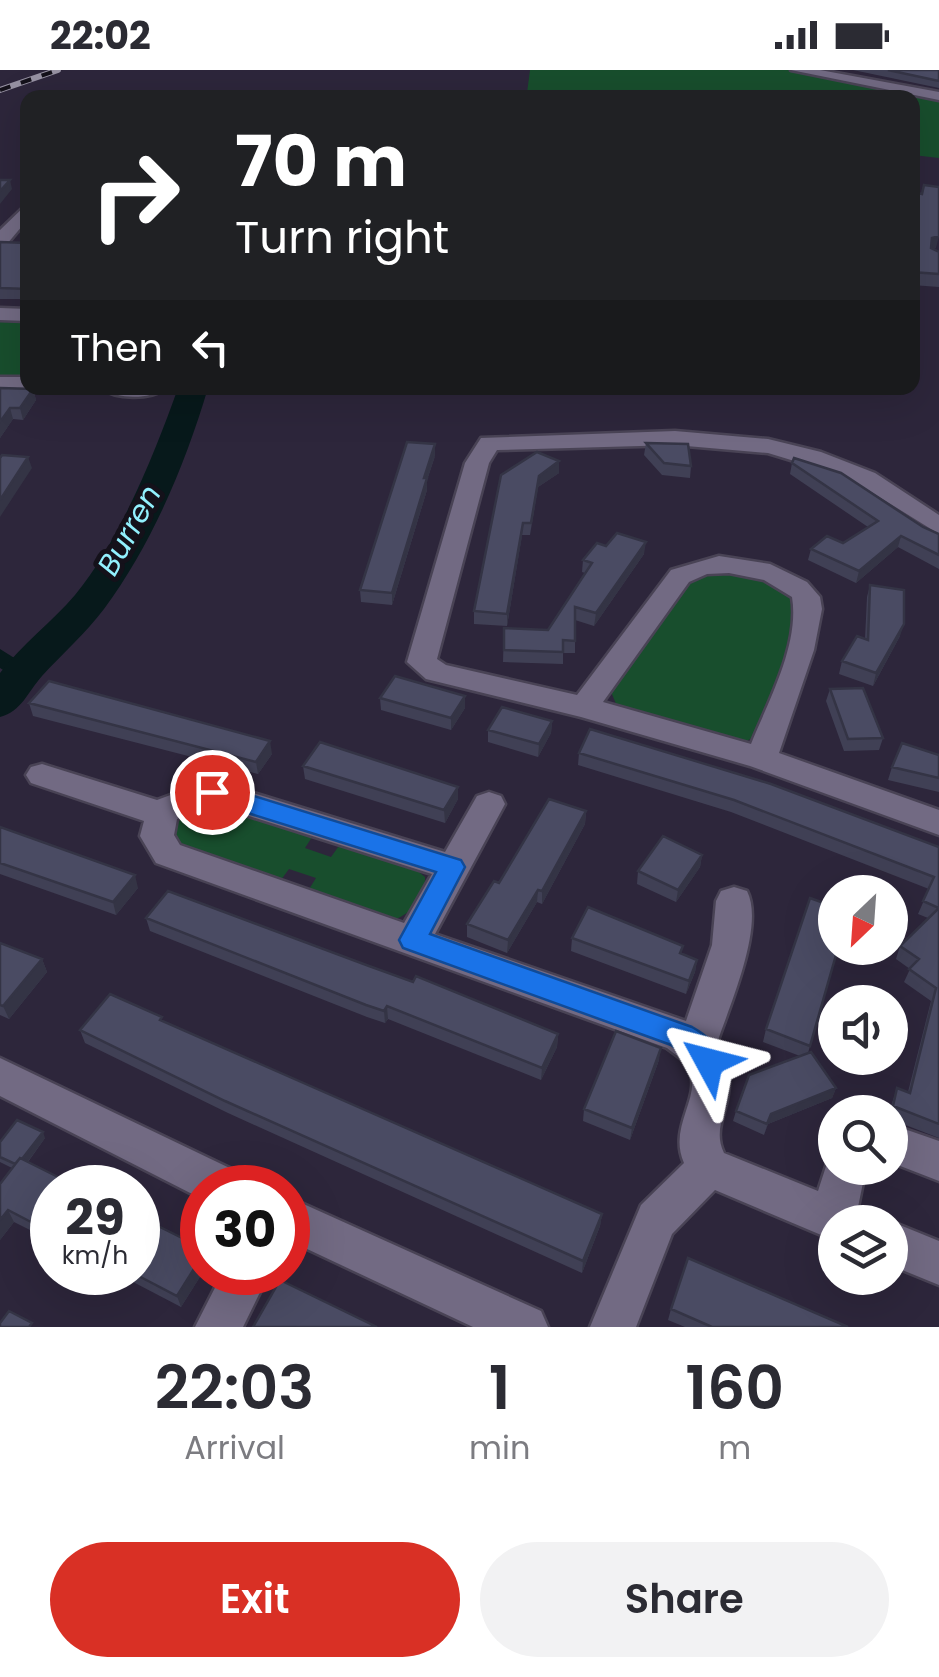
<!DOCTYPE html>
<html lang="en">
<head>
<meta charset="utf-8">
<style>
	:root { --surface:#fff; --page:#f2f2f3; --text:#2b2b33; --muted:#7c7c81; --accent:#d93025 }
	body { margin:0; font-family:Poppins,sans-serif; background:var(--page); color:var(--text); height:100vh; display:flex; flex-direction:column; font-size:38px; white-space:nowrap }
	* { box-sizing:border-box; margin:0 }
	p { font-size:32px; color:var(--muted) }
	.icon { flex:none; width:55px; height:55px; fill:none; stroke:currentColor; stroke-width:2; stroke-linecap:round; stroke-linejoin:round }
	.map { position:relative; height:1257px; overflow:hidden }
	.details { display:flex; flex-direction:column; background:var(--surface); flex:1 }
	.details>* { flex:none }
	.banner { position:absolute; left:20px; top:20px; width:900px; height:305px; border-radius:20px; box-shadow:0 10px 40px #0002; background:#202124; color:#fff; overflow:hidden }
	.needle { width:65px; rotate:205deg }
	.controls { position:absolute; left:818px; top:805px; display:grid; gap:20px }
	.controls a { display:grid; place-items:center; width:90px; height:90px; border-radius:50%; background:var(--surface); box-shadow:0 10px 40px #0002; font-size:50px }
	.speed { position:absolute; left:30px; top:1095px; display:flex; gap:20px; font-size:50px; font-weight:700; text-align:center }
	.speed>* { display:grid; place-content:center; width:130px; height:130px; border-radius:50%; background:var(--surface); box-shadow:0 10px 40px #0002; line-height:1 }
	.speed small { font-size:25px; font-weight:400 }
	.speed .limit { border:15px solid #d22; background:#fff; color:#111 }
	.pin { position:absolute; display:grid; place-items:center; width:85px; height:85px; color:#fff; margin:-42px; border:5px solid #fff; border-radius:50%; box-shadow:0 2px 10px #0007 }
	.me { position:absolute; width:110px; margin:-55px; rotate:308deg; stroke-linejoin:round; filter:drop-shadow(0 0 8px #0008) }
	.turn { display:flex; align-items:center; gap:35px; height:210px; padding:0 50px; font-size:45px }
	.turn .icon { width:130px; height:130px; stroke-width:2.5 }
	.turn b { display:block; font-size:70px; line-height:85px }
	.then { display:flex; align-items:center; height:95px; padding:0 50px; background:#0003; gap:20px; font-size:38px }
	.eta { display:flex; justify-content:space-evenly; align-items:center; height:170px; text-align:center }
	.eta b { font-size:60px; font-weight:600; line-height:70px }
	.cta { display:flex; gap:20px; margin-top:auto; padding:20px 50px }
	.cta a { flex:1; height:115px; border-radius:60px; background:var(--accent); color:#fff; font-size:40px; font-weight:600; line-height:115px; text-align:center }
	.cta a+a { background:var(--page); color:var(--text) }
	.status { display:flex; justify-content:space-between; align-items:center; height:70px; padding:0 50px; background:var(--surface); direction:ltr }
	.status svg { height:28px; fill:currentColor }
	.map>svg:first-child { display:block }
	.green { fill:#184e2d }
	.lines { fill:none; stroke-linecap:round; stroke-linejoin:round }
	.canal { fill:#07191b; fill-rule:evenodd }
	.river { fill:#07191b; fill-rule:evenodd }
	.minor-casing { stroke:#494355; stroke-width:5 }
	.minor { fill:#726a83; fill-rule:evenodd }
	.rail-casing { stroke:#9792a3; stroke-width:6 }
	.rail { stroke:#14111a; stroke-width:4; stroke-dasharray:11; stroke-linecap:butt }
	.wall { fill:#404055 }
	.shaded-wall { fill:#343445 }
	.building { fill:#4a4b63; stroke:#343445; stroke-width:2.5 }
	.route { fill:#1a73e8; stroke:#114b97; stroke-width:2.5 }
	.labels { text-anchor:middle; dominant-baseline:central; stroke-width:10; stroke-linejoin:round; paint-order:stroke }
	.water-label { font-size:30px; font-style:italic; fill:#92f1fe; stroke:#14111a }
</style>
</head>
<body>
<div class="status"><b>22:02</b><svg viewBox="0 0 49 12"><path d="M0 12V9h3v3zM5 12V6h3v6zM10 12V3h3v9zM15 12V0h3v12zM26 1h20v11H26zM47 4h2v5h-2z"/></svg></div>
<div class="map">
<svg width="939" height="1257" viewBox="0 0 939 1257">
	<rect width="100%" height="100%" fill="#2d263b"/>
	<!-- green -->
	<path class="green" d="M530,0H789L939,28V88L913,85L912,28L531,27L527,23Z
		M0,247L27,248V310L0,309Z
		M719,500L760,507L798,529V548L763,662L745,672L731,673L619,641L609,617L683,511Z
		M210,733L314,764L305,778L331,787L341,773L415,799L425,807C426,828 410,846 390,851L306,824L316,808L289,799L278,814L184,780L174,766L179,749Z"/>
	<g class="lines">
		<!-- canal -->
		<path class="canal" d="M0,579L35,601L32,607H14L0,598Z"/>
		<!-- river -->
		<path class="river" d="M178,318H208C185,395 152,474 104,539C86,563 62,584 42,606C27,623 22,641 0,647V603C22,574 52,552 75,525C119,472 155,383 178,318Z"/>
		<!-- minor casing -->
		<g class="minor-casing">
			<path id="minor" d="M791,0H820L939,22V30Z
				M28,133V149L7,174L0,175V160Z
				M0,238L28,239V251L0,250Z
				M0,307H28V318H36L0,319Z
				M102,318H162L163,319C150,330 115,329 102,318Z
				M675,361L768,369L821,382L875,403L939,445V464L847,407L768,383L675,375L497,380L489,393L437,589L446,595L577,625L671,500L719,486L770,494L807,512L820,527L822,539L814,580L779,683L939,740V765L750,696L581,647L426,609L407,592L465,393L481,368ZM729,503L764,510L792,527C800,574 768,632 751,674L603,632L689,512L707,504Z
				M42,694L157,730L211,710L445,782L477,726L489,722L501,726L505,734L435,864L686,951L712,875L716,831L721,821L734,817L747,821C765,856 729,937 717,973C748,1027 707,1049 724,1083L818,1121L830,1084L835,1082V1098H866L858,1137L864,1152H835L833,1170L715,1120L672,1164L636,1257H590L641,1135L684,1093C668,1057 701,1029 690,1000C687,991 674,984 667,978L156,793L140,766L144,751L31,713L26,705L31,697ZM211,734L432,804L404,853L180,775L174,765L177,749Z
				M0,988L240,1103L246,1118H202V1129L0,1026Z
				M890,1054L939,1071V1111L890,1092Z
				M288,1127L541,1241L548,1257H473L288,1170Z
				M890,1151L939,1171V1215L890,1195V1152H886Z
				M223,1202H270L243,1257H195Z"/>
		</g>
		<!-- minor -->
		<use href="#minor" class="minor"/>
		<!-- rail casing -->
		<g class="rail-casing">
			<path id="rail" d="M0,20L58,0"/>
		</g>
		<!-- rail -->
		<use href="#rail" class="rail"/>
	</g>
	<!-- wall -->
	<path class="wall" d="M853,0H939V18Z
		M922,124L936,178L932,179L939,182V217L912,215V137Z
		M0,172L28,173V229H0Z
		M0,318L33,319L36,330L23,350L13,349L0,368Z
		M646,373L691,396L690,408L662,405L644,385Z
		M435,386L427,410V420L392,535L361,532L360,520Z
		M559,391V403L538,417L530,465H522L507,556L474,554V541L501,405Z
		M792,393L939,464V499L898,477L856,513L808,490L811,479L843,473L868,457L790,404Z
		M606,476L644,484L594,556L575,550V583H563V594L503,592L504,558L548,560L585,503L582,502L583,490Z
		M870,515L900,566L873,616L839,604L842,591L865,569L867,527Z
		M830,619L883,668L879,680L844,681L826,631Z
		M465,626V638L451,660L381,640L380,628Z
		M29,633L272,684L258,704L33,646Z
		M552,651L551,663L538,687L488,672V660Z
		M579,683L939,777V1068L890,1049L889,1042L897,1018L908,1022L931,931L904,912L910,899L896,889L900,876L928,848L918,844L929,819L731,742L578,695Z
		M939,685V722L888,710L892,697Z
		M303,696L458,717V729L445,753L305,709Z
		M586,741L585,754L542,834L537,832L507,883L467,867V854L499,813Z
		M0,757L138,818L116,845L0,804Z
		M702,785L700,797L676,832L637,814L638,801Z
		M146,848L369,896L558,964L557,977L541,1010L388,949L385,953L367,947L150,861Z
		M572,868L683,876L681,884L697,890L695,902L686,924L571,881Z
		M0,873L42,889L47,902L9,949L0,945Z
		M838,878L808,983L836,1018L832,1028L768,1054L764,1065L733,1051L736,1041L800,986L763,972L766,959Z
		M164,952L602,1144L600,1156L582,1203L228,1043L85,973L80,960Z
		M659,990L630,1070L583,1051L584,1039Z
		M45,1068L28,1092L52,1118V1171L14,1152L0,1170L12,1098L0,1092V1072Z
		M202,1178L203,1202L181,1237L114,1202H138Z
		M671,1239L848,1257H685L668,1250Z"/>
	<!-- shaded-wall -->
	<path class="shaded-wall" d="M10,110L12,119L0,134V121Z
		M939,166L936,178L929,180L932,168Z
		M33,319L36,330L23,350L20,338Z
		M10,338L13,349L0,368V352Z
		M435,374V386L427,410V420L392,535V523L424,408Z
		M28,387L32,398L0,447V430Z
		M559,391V403L538,417L530,465L539,406Z
		M523,453L522,465L507,556V544Z
		M901,466L898,477L856,513L859,501Z
		M646,472L644,484L594,556L596,543Z
		M904,554L900,566L873,616L876,603Z
		M465,626V638L451,660V648Z
		M552,651L551,663L538,687L539,674Z
		M270,671L272,684L258,704L256,692Z
		M458,717V729L445,753L444,740Z
		M586,741L585,754L542,834V821Z
		M702,785L700,797L676,832L678,820Z
		M135,805L138,818L116,845L113,832Z
		M538,820L537,832L507,883L508,870Z
		M42,889L47,902L9,949L3,936Z
		M697,890L695,902L686,924L689,911Z
		M387,936L388,949L385,953L384,941Z
		M558,964L557,977L541,1010L542,998Z
		M661,978L659,990L630,1070L632,1058Z
		M836,1018L832,1028L768,1054L764,1065L771,1044Z
		M43,1062L45,1068L21,1101L18,1096Z
		M8,1140L14,1152L0,1170V1150Z
		M602,1144L600,1156L582,1203L583,1191Z
		M202,1186L203,1202L181,1237L177,1226Z"/>
	<!-- building -->
	<path class="building" d="M888,0H939V11Z
		M0,110H10L0,121Z
		M924,115L939,117V166L932,168L931,178L939,182V204L912,202V137L917,123L922,124Z
		M0,172L28,173V219L0,218Z
		M0,318L33,319L20,338H10L0,352Z
		M407,372L435,374L424,408H427L392,523L360,520Z
		M646,373L688,374L691,396L664,393Z
		M537,382L559,391L539,406L531,453H523L507,544L474,541L501,405Z
		M2,385L28,387L0,430V388Z
		M794,388L841,403L923,457L939,464V485L901,466L859,501L811,479L827,466L843,473L878,451L792,393Z
		M617,463L646,472L596,543L575,537V571L563,570V582L504,580V558L548,560L592,493L583,490L597,473L606,476Z
		M870,515L904,520V554L876,603L842,591L857,566L868,570Z
		M395,606L465,626L451,648L380,628Z
		M49,611L270,671L256,692L29,633Z
		M863,618L883,668L848,669L830,619Z
		M502,637L552,651L539,674L488,660Z
		M590,659L771,714L939,777V1054L893,1036L897,1018L910,1023L936,918L909,899L919,889L900,876L939,838L923,831L934,807L734,730L579,683Z
		M320,672L458,717L444,740L303,696Z
		M902,673L939,685V708L892,697Z
		M549,729L586,741L542,821L538,820L508,870L467,854L494,811L499,813Z
		M0,757L135,805L113,832L0,793Z
		M663,766L702,785L678,820L638,801Z
		M168,821L369,896L413,912L416,906L558,964L542,998L387,936L384,941L366,935L146,848Z
		M810,828L835,837V878H838L810,976L766,959Z
		M588,837L683,876L680,883L697,890L689,911L572,868Z
		M0,873L42,889L3,936L0,935Z
		M110,924L162,947L160,950L602,1144L583,1191L225,1031L80,960Z
		M616,961L661,978L632,1058L584,1039Z
		M811,982L836,1018L771,1044L767,1054L736,1041L749,1005Z
		M17,1050L43,1062L22,1089L20,1088L15,1094L0,1087V1072Z
		M20,1088L80,1118H52V1163L8,1140L0,1150V1114Z
		M138,1146L202,1178V1186L177,1226L131,1202H138Z
		M688,1188L848,1257H712L671,1239Z
		M280,1210L377,1257H253Z
		M9,1241L32,1253L29,1257H0V1253Z"/>
	<!-- route -->
	<path class="route" d="M212,713L461,790L465,797L430,864L692,957C708,966 717,975 724,992L720,1001L709,1005C694,1000 686,984 671,975L403,878L399,870L436,802L203,729L199,722L203,716Z"/>
	<g class="labels">
		<!-- water labels -->
		<g class="water-label">
			<text transform="translate(129 460) rotate(-61)">Burren</text>
		</g>
	</g>
</svg>
<div class="controls">
<a><svg class="needle" viewBox="-14 -14 28 28"><path d="M0-13l5 13h-10z" fill="#e53935"/><path d="M0 13l5-13h-10z" fill="#7c7c81"/></svg></a>
<a><svg class="icon" aria-label="sound" viewBox="0 0 24 24"><path d="M4 9h4l5-4v14l-5-4H4zM17 9q2 3 0 6"/></svg></a>
<a><svg class="icon" aria-label="search" viewBox="0 0 24 24"><circle cx="10" cy="10" r="6"/><path d="M15 15l6 6"/></svg></a>
<a><svg class="icon" aria-label="layers" viewBox="0 0 24 24"><path d="M12 4l9 5-9 5-9-5zM3 14l9 5 9-5"/></svg></a>
</div>
<div class="speed"><div>29<small>km/h</small></div><div class="limit">30</div></div>
<div class="pin" style="left:212px;top:722px;background:#d93025"><svg class="icon" aria-label="arrive" viewBox="0 0 24 24"><path d="M6 21V4h12l-3 4 3 4H6"/></svg></div>
<svg class="me" style="left:709px;top:992px" viewBox="-20 -20 40 40"><path d="M0-17L14 15 0 8-14 15z" fill="#1a73e8" stroke="#fff" stroke-width="4"/></svg>
<div class="banner">
<div class="turn"><svg class="icon" aria-label="right" viewBox="0 0 24 24"><path d="M7 20v-9h11M14 6l5 5-5 5"/></svg><div><b>70 m</b>Turn right</div></div>
<div class="then">Then<svg class="icon" aria-label="left" viewBox="0 0 24 24"><path d="M17 20v-9H6M10 6l-5 5 5 5"/></svg></div>
</div>
</div>
<section class="details">
<div class="eta">
<div><b>22:03</b><p>Arrival</p></div>
<div><b>1</b><p>min</p></div>
<div><b>160</b><p>m</p></div>
</div>
<div class="cta"><a>Exit</a><a>Share</a></div>
</section>
</body>
</html>
